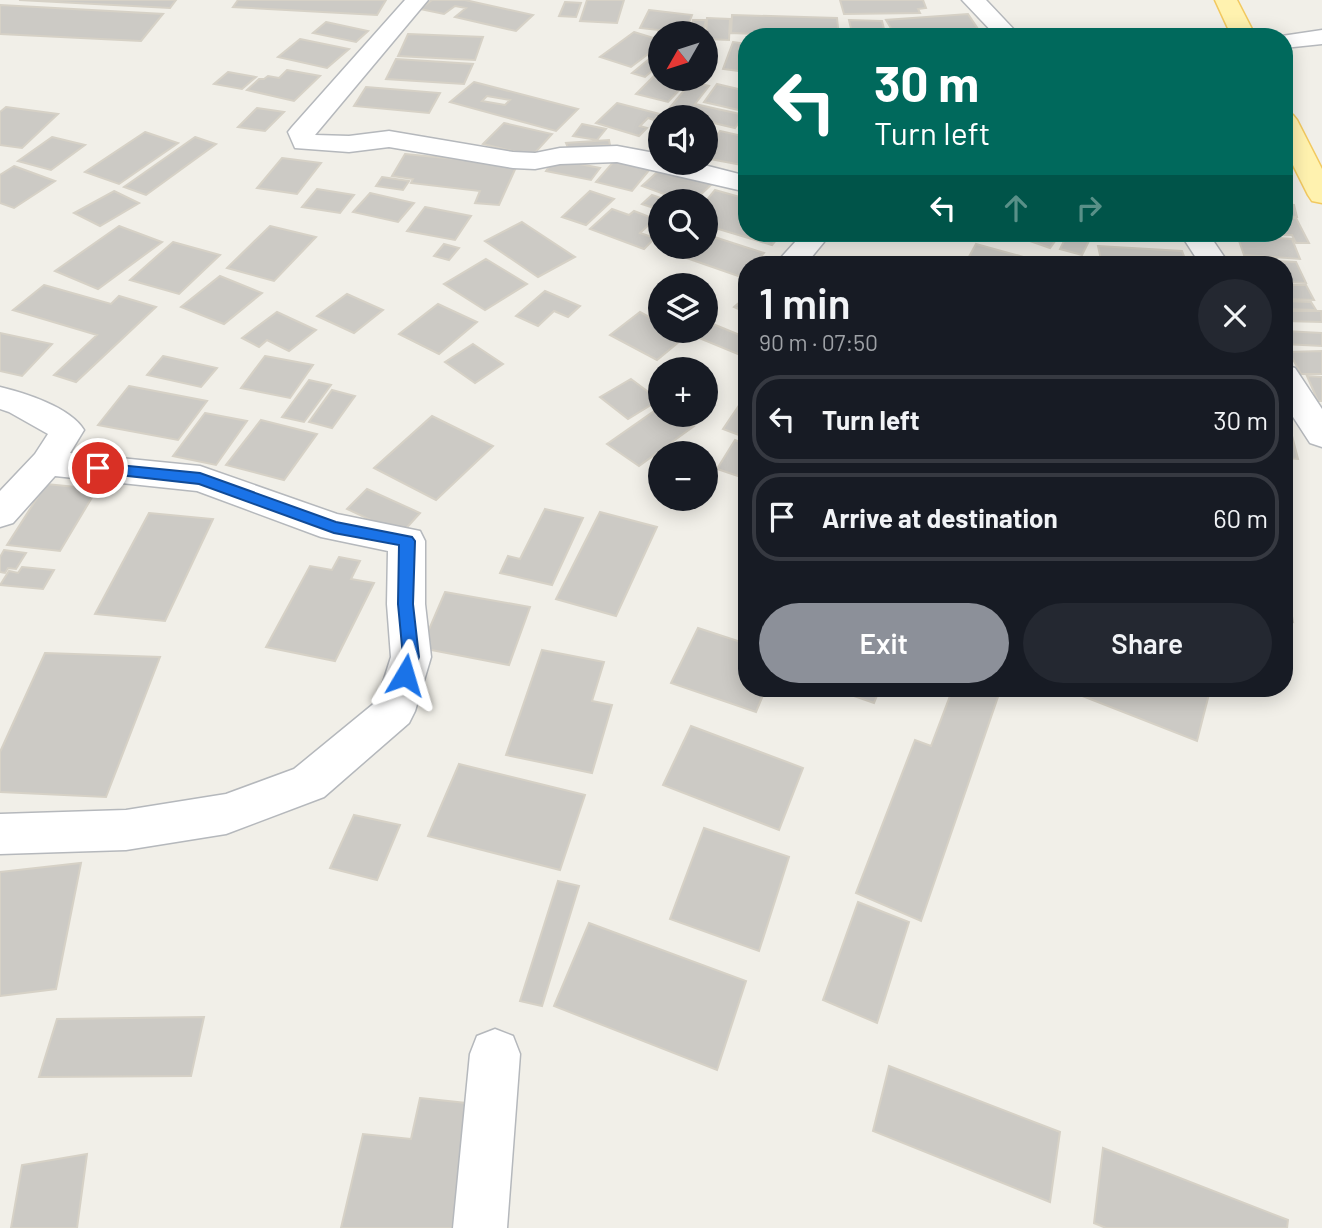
<!DOCTYPE html>
<html lang="en">
<head>
<meta charset="utf-8">
<style>
	:root { --surface:#171b24; --page:#242831; --text:#f1f3f6; --muted:#9ea1a6; --line:#363941; --accent:#8c9099 }
	body { margin:0; font-family:Barlow,sans-serif; background:var(--page); color:var(--text); height:100vh; display:flex; flex-direction:column; font-size:26px; white-space:nowrap }
	* { box-sizing:border-box; margin:0 }
	p { font-size:23px; color:var(--muted) }
	.icon { flex:none; width:38px; height:38px; fill:none; stroke:currentColor; stroke-width:2; stroke-linecap:round; stroke-linejoin:round }
	.map { position:relative; flex:1; overflow:hidden }
	.sheet { position:absolute; left:738px; top:256px; width:555px; height:441px; display:flex; flex-direction:column; background:var(--surface); border-radius:28px; box-shadow:0 4px 18px #0003 }
	.sheet>* { flex:none }
	.hud { position:absolute; left:738px; top:28px; width:555px; height:214px; border-radius:28px; box-shadow:0 4px 18px #0003; background:#00695c; color:#fff; overflow:hidden }
	.needle { width:46px; rotate:231deg }
	.controls { position:absolute; left:648px; top:21px; display:grid; gap:14px }
	.controls a { display:grid; place-items:center; width:70px; height:70px; border-radius:50%; background:var(--surface); box-shadow:0 4px 18px #0003; font-size:35px }
	.pin { position:absolute; display:grid; place-items:center; width:60px; height:60px; color:#fff; margin:-30px; border:4px solid #fff; border-radius:50%; box-shadow:0 2px 7px #0007 }
	.me { position:absolute; width:77px; margin:-38px; rotate:7deg; stroke-linejoin:round; filter:drop-shadow(0 0 5px #0008) }
	.turn { display:flex; align-items:center; gap:24px; height:147px; padding:0 21px; font-size:32px }
	.turn .icon { width:91px; height:91px; stroke-width:2.5 }
	.turn b { display:block; font-size:49px; line-height:60px }
	.lanes { display:flex; align-items:center; height:66px; padding:0 21px; background:#0003; justify-content:center; gap:35px; direction:ltr }
	.lanes .off { opacity:.35 }
	.round { display:grid; place-items:center; flex:none; width:74px; height:74px; border-radius:37px; background:var(--page) }
	.head { display:flex; align-items:center; justify-content:space-between; height:119px; padding:0 21px }
	h1 { font-size:42px; font-weight:600; line-height:52px }
	.cta { display:flex; gap:14px; margin-top:auto; padding:14px 21px }
	.cta a { flex:1; height:80px; border-radius:42px; background:var(--accent); color:#fff; font-size:28px; font-weight:600; line-height:80px; text-align:center }
	.cta a+a { background:var(--page); color:var(--text) }
	ul { padding:0; list-style:none }
	li { display:flex; align-items:center; gap:21px; height:88px; margin:0 14px 10px; padding:0 7px; border:4px solid var(--line); border-radius:28px }
	li div { flex:1 }
	li b { display:block; font-size:26px }
	li em { font-style:normal }
	.map>svg:first-child { display:block }
	.building { fill:#cccac5; stroke:#d6d1c6; stroke-width:2; fill-rule:evenodd }
	.lines { fill:none; stroke-linecap:round; stroke-linejoin:round }
	.minor-casing { stroke:#b5b8bc; stroke-width:3 }
	.primary-casing { stroke:#f2c960; stroke-width:3 }
	.minor { fill:#fff; fill-rule:evenodd }
	.primary { fill:#fff2af; fill-rule:evenodd }
	.route { fill:#1a73e8; stroke:#114b97; stroke-width:2 }
</style>
</head>
<body>
<div class="map">
<svg width="1322" height="1228" viewBox="0 0 1322 1228">
	<rect width="100%" height="100%" fill="#f1efe8"/>
	<!-- building -->
	<path class="building" d="M19,0H176L170,8Z
		M238,0H386L377,15L233,7Z
		M432,0H465L533,15L516,31L455,17L466,8L455,6L444,14L420,9Z
		M587,0H624L617,23L580,21Z
		M840,0H923L926,8L918,9L920,13L844,14Z
		M565,2L581,3L576,17L559,16Z
		M0,5L163,14L141,41L0,34Z
		M649,10L692,15L685,33L640,28Z
		M968,14L978,29L895,35L886,20Z
		M732,15L837,18L839,37L731,33Z
		M707,18L730,19L729,40L706,39Z
		M693,20H706L703,33H691Z
		M849,20L882,21L886,37H853Z
		M326,22L368,31L356,42L313,33Z
		M634,32L660,40V45L631,67L600,57Z
		M965,33L967,37H890Z
		M408,34L483,37L475,60L398,56Z
		M300,39L349,49L327,68L278,57Z
		M733,42L747,44V72L723,69Z
		M660,50V64L645,77L632,73Z
		M396,59L473,64L464,84L386,79Z
		M287,70L320,76L294,101L247,90L259,79H264L268,76L279,78Z
		M228,72L256,77L242,89L214,84Z
		M657,73L660,74V79L688,81L668,102L636,94Z
		M474,82L578,109L556,131L450,102ZM487,96L510,100L505,105L482,101Z
		M691,82L709,86L695,104L744,115L735,128L705,121V117H662Z
		M717,84L747,91V112L704,102Z
		M366,87L440,93L429,113L354,106Z
		M617,103L660,114L654,120L648,118L640,126L647,128L639,136L596,123Z
		M6,107L58,114L22,148L0,145V112Z
		M257,108L284,112L265,131L238,127Z
		M504,123L552,134L532,156L483,144Z
		M582,124L606,129L597,140L573,136Z
		M720,131L747,137V166L705,158Z
		M145,132L178,143L119,184L85,172Z
		M52,137L85,145L51,170L18,161Z
		M195,137L216,144L146,195L124,187Z
		M609,140L610,145L568,148L566,143Z
		M405,154L517,165L499,205L475,203L480,191L411,183L413,179L392,176Z
		M282,158L321,163L297,194L257,188Z
		M554,159L600,168L591,180L546,171Z
		M615,160L650,169L632,191L596,182Z
		M14,166L55,181L14,208L0,203V175Z
		M663,167L712,184L694,201H683L642,186Z
		M382,177L409,181L403,190L376,186Z
		M317,189L354,195L340,213L302,207Z
		M715,190L747,199V233H782L772,245L705,225V202Z
		M114,191L139,203L100,226L74,213Z
		M590,191L614,199L586,225L562,217Z
		M370,193L414,203L398,222L353,212Z
		M652,195L669,201H660V210L642,204Z
		M1284,204L1294,205L1297,217L1284,216Z
		M425,207L471,216L455,240L407,231Z
		M612,209L629,215L634,211L655,219L640,233L655,238L644,249L590,229Z
		M1284,218H1296L1309,243H1296L1292,235L1220,233H1284Z
		M522,222L575,257L538,277L485,241Z
		M119,226L162,242L98,289L55,271Z
		M270,226L316,237L274,281L227,268Z
		M1007,233H1061L1050,248Z
		M1068,233H1100H1093L1082,255L1060,249Z
		M705,234L764,253L754,264H747V273L744,278L678,255L686,247H705Z
		M1237,235L1292,239L1300,259L1244,255Z
		M173,242L220,255L179,294L130,280Z
		M444,244L459,248L449,260L434,256Z
		M976,244L1031,259L1028,264H965Z
		M1098,246L1182,251L1187,264H1102Z
		M486,259L527,284L485,310L444,284Z
		M1239,259L1296,262L1306,283L1284,282V264H1241Z
		M220,276L262,293L224,324L181,307Z
		M44,285L111,304L119,296L156,307L76,382L54,375L97,335L13,310Z
		M1284,285H1306L1314,300L1284,299Z
		M545,291L580,306L568,317L554,311L538,326L516,316Z
		M347,294L383,310L354,333L317,316Z
		M747,296V313L734,307Z
		M1284,301L1311,302L1316,310L1284,309Z
		M438,304L477,322L439,354L399,334Z
		M1284,311H1321L1322,322L1284,321Z
		M277,312L316,330L289,351L267,340L259,347L242,338Z
		M640,312L660,323V331H675L686,336L657,360L610,335Z
		M708,322L747,338V344L738,354L694,336L699,331H705Z
		M1284,331L1322,333V346L1284,344Z
		M0,333L52,344L22,376L0,371Z
		M473,344L503,364L475,383L445,362Z
		M1322,351V374H1301L1289,352Z
		M163,356L217,368L201,387L147,375Z
		M265,356L313,365L290,398L241,388Z
		M1307,376L1322,377V401H1318Z
		M631,379L659,400L628,419L600,397Z
		M309,380L331,385L304,422L282,417Z
		M129,386L207,401L178,440L98,425Z
		M332,390L355,396L332,428L309,422Z
		M744,398L747,399V438L723,429Z
		M660,407V415H676L694,426L639,466L607,444Z
		M205,413L247,421L216,465L173,456Z
		M432,416L493,446L436,500L374,468Z
		M261,420L317,434L284,480L226,465Z
		M1284,427L1290,428L1298,459L1284,458Z
		M735,440L747,445V479L717,469Z
		M46,484L97,489L60,551L7,545Z
		M367,489L420,513L401,534L347,509Z
		M545,509L583,518L552,585L500,573L508,556L520,559Z
		M600,512L657,527L616,616L556,599Z
		M149,513L213,519L165,621L95,614Z
		M4,550L26,553L16,569L8,568L5,573L0,572V557Z
		M339,557L360,561L351,579L374,583L335,661L266,647L310,566L332,570Z
		M22,567L54,570L43,589L0,585L9,571L18,573Z
		M1284,576H1285L1293,622L1284,621Z
		M445,592L530,607L509,665L421,648Z
		M698,628L747,644V688H766L756,712L671,683Z
		M542,650L604,662L592,701L612,705L592,773L506,755Z
		M45,653L160,657L106,797L0,792V752Z
		M831,688H880L874,703Z
		M953,688H1001L921,921L856,893L915,740L931,746Z
		M1062,688H1193L1209,694L1197,741Z
		M691,726L803,768L779,830L663,785Z
		M459,764L585,795L560,870L428,836Z
		M354,815L400,825L377,880L330,868Z
		M704,828L789,857L759,951L670,919Z
		M81,863L56,989L0,996V872Z
		M558,881L579,886L542,1006L520,1001Z
		M858,902L909,922L877,1023L823,1000Z
		M589,923L746,981L717,1070L554,1006Z
		M204,1017L191,1076L39,1077L57,1019Z
		M889,1066L1060,1132L1050,1202L873,1131Z
		M420,1098L475,1104L452,1228H341L363,1134L411,1139Z
		M1103,1148L1288,1220L1287,1228H1106L1094,1223Z
		M87,1154L77,1228H11L22,1165Z"/>
	<g class="lines">
		<!-- minor casing -->
		<g class="minor-casing">
			<path id="minor" d="M405,0H428L315,135L349,136L389,131L513,152L535,153L560,148L617,146L660,154V163H696L747,176V192L617,162L560,164L535,169L513,168L389,147L349,152L295,148L288,132L292,127Z
				M962,0H986L1021,37H997Z
				M1322,30V44L1284,48V37H1275Z
				M795,233H823L824,242L806,264H779L777,262L796,241Z
				M1180,233H1208L1229,264H1200Z
				M1284,365L1295,368L1322,409V447L1310,443L1284,403Z
				M0,387C25,393 70,407 84,430L70,453L200,466L337,514L420,531L425,541V604L431,657L415,711L409,723L324,797L226,834L126,850L0,854V814L126,810L226,794L294,769L377,701L391,657L387,604L388,551L321,537L197,491L55,476L13,523L0,527V491L35,454L48,434L9,412L0,409Z
				M495,1029L513,1036L520,1054L507,1228H453L470,1054L477,1036Z"/>
		</g>
		<!-- primary casing -->
		<g class="primary-casing">
			<path id="primary" d="M1215,0H1237L1256,37H1232Z
				M1284,112L1293,115L1297,120L1322,169V203L1312,201L1308,195L1284,147Z"/>
		</g>
		<!-- minor -->
		<use href="#minor" class="minor"/>
		<!-- primary -->
		<use href="#primary" class="primary"/>
	</g>
	<!-- route -->
	<path class="route" d="M98,463L200,473L336,522L412,537L415,541L413,604L419,657L411,680H399L397,675L403,657L398,604L399,545L334,533L199,484L93,472V464Z"/>
</svg>
<div class="controls">
<a><svg class="needle" viewBox="-14 -14 28 28"><path d="M0-13l5 13h-10z" fill="#e53935"/><path d="M0 13l5-13h-10z" fill="#9ea1a6"/></svg></a>
<a><svg class="icon" aria-label="sound" viewBox="0 0 24 24"><path d="M4 9h4l5-4v14l-5-4H4zM17 9q2 3 0 6"/></svg></a>
<a><svg class="icon" aria-label="search" viewBox="0 0 24 24"><circle cx="10" cy="10" r="6"/><path d="M15 15l6 6"/></svg></a>
<a><svg class="icon" aria-label="layers" viewBox="0 0 24 24"><path d="M12 4l9 5-9 5-9-5zM3 14l9 5 9-5"/></svg></a>
<a>+</a>
<a>−</a>
</div>
<div class="pin" style="left:98px;top:468px;background:#d93025"><svg class="icon" aria-label="arrive" viewBox="0 0 24 24"><path d="M6 21V4h12l-3 4 3 4H6"/></svg></div>
<svg class="me" style="left:405px;top:675px" viewBox="-20 -20 40 40"><path d="M0-17L14 15 0 8-14 15z" fill="#1a73e8" stroke="#fff" stroke-width="4"/></svg>
<div class="hud">
<div class="turn"><svg class="icon" aria-label="left" viewBox="0 0 24 24"><path d="M17 20v-9H6M10 6l-5 5 5 5"/></svg><div><b>30 m</b>Turn left</div></div>
<div class="lanes"><svg class="icon" aria-label="left" viewBox="0 0 24 24"><path d="M17 20v-9H6M10 6l-5 5 5 5"/></svg><svg class="icon off" aria-label="ahead" viewBox="0 0 24 24"><path d="M12 20V5M6 11l6-6 6 6"/></svg><svg class="icon off" aria-label="right" viewBox="0 0 24 24"><path d="M7 20v-9h11M14 6l5 5-5 5"/></svg></div>
</div>
<section class="sheet">
<div class="head"><div><h1>1 min</h1><p>90 m · 07:50</p></div><a class="round"><svg class="icon" aria-label="close" viewBox="0 0 24 24"><path d="M6 6l12 12M18 6L6 18"/></svg></a></div>
<ul>
<li><svg class="icon" aria-label="left" viewBox="0 0 24 24"><path d="M17 20v-9H6M10 6l-5 5 5 5"/></svg><div><b>Turn left</b></div><em>30 m</em></li>
<li><svg class="icon" aria-label="arrive" viewBox="0 0 24 24"><path d="M6 21V4h12l-3 4 3 4H6"/></svg><div><b>Arrive at destination</b></div><em>60 m</em></li>
</ul>
<div class="cta"><a>Exit</a><a>Share</a></div>
</section>
</div>
</body>
</html>
